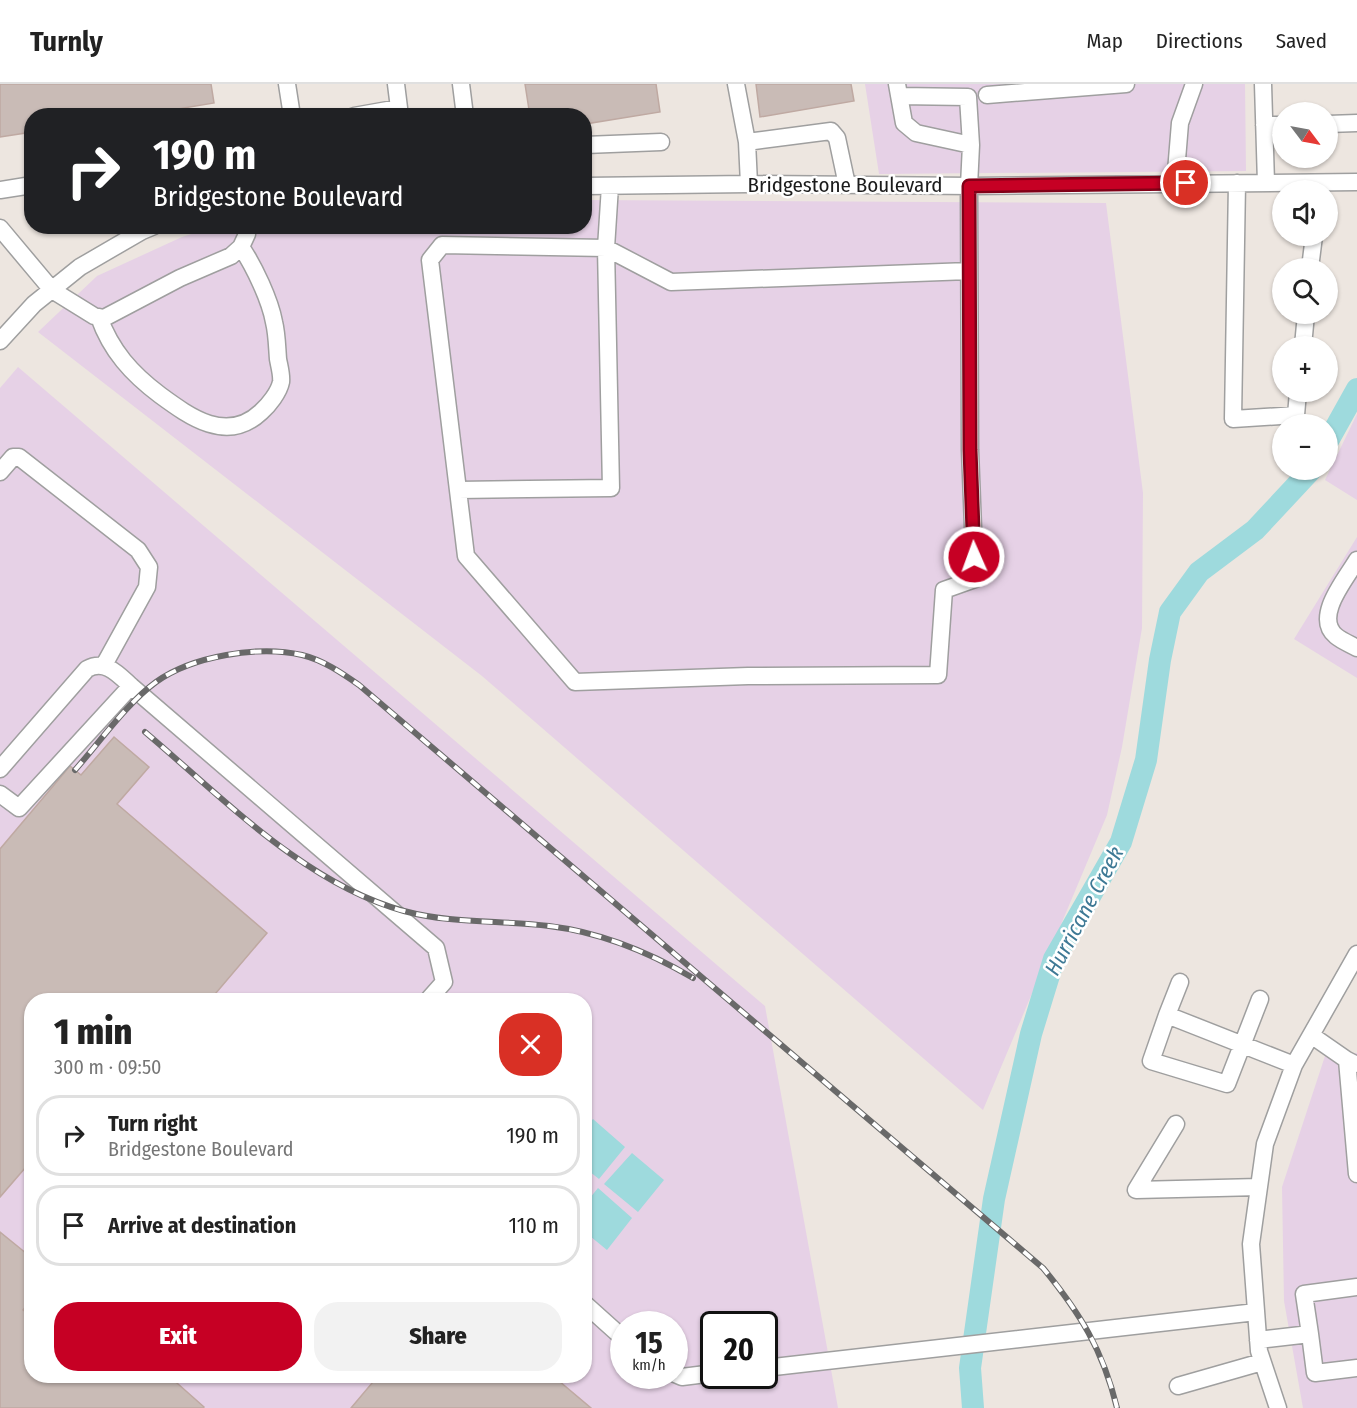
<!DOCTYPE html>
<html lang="en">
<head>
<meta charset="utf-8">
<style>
	:root { --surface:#fff; --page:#f2f2f2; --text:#222; --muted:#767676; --line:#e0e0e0; --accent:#c60024 }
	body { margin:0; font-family:"Fira Sans Condensed",sans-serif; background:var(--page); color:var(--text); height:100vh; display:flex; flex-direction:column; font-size:22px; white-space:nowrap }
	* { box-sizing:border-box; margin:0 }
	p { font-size:20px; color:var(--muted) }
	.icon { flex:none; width:33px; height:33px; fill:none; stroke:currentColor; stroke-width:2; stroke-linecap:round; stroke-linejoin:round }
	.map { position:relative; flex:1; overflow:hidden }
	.panel { position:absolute; left:24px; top:909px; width:568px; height:390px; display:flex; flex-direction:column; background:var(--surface); border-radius:24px; box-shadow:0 2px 4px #0004 }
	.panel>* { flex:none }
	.hud { position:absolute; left:24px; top:24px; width:568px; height:126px; border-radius:24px; box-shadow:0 2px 4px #0004; background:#202124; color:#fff; overflow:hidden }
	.needle { width:39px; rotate:122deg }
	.buttons { position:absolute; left:1272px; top:18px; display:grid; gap:12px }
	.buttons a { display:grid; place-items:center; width:66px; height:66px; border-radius:50%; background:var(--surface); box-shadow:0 2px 4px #0004; font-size:30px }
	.speed { position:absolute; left:610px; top:1227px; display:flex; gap:12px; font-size:30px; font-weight:700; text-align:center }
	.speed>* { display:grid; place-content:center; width:78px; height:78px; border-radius:50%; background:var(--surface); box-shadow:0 2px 4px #0004; line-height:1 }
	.speed small { font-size:15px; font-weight:400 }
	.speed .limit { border:3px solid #111; border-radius:9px; background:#fff; color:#111 }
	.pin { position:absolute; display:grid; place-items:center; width:51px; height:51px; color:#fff; margin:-26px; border:3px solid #fff; border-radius:50%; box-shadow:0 2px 6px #0007 }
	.me { position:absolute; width:66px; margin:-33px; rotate:358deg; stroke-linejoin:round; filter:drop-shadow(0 0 4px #0008) }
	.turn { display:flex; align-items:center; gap:21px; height:126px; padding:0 30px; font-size:27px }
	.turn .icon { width:78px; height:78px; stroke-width:2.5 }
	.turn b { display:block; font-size:42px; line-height:51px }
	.round { display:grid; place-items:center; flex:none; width:63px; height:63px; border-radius:24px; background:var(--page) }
	.summary { display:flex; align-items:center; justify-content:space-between; height:102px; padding:0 30px }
	h1 { font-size:36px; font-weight:800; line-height:45px }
	.primary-button { display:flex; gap:12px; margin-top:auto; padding:12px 30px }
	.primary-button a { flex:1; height:69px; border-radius:24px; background:var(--accent); color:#fff; font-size:24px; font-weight:800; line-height:69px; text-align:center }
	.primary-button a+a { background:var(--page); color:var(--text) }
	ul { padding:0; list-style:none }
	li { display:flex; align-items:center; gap:18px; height:81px; margin:0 12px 9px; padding:0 18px; border:3px solid var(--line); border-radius:24px }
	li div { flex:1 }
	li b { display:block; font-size:22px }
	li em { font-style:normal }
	header { display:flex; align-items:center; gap:36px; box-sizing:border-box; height:84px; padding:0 30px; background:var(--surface); border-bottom:2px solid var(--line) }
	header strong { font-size:28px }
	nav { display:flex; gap:33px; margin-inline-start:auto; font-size:21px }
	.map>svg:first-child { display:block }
	.industrial { fill:#e6d1e6; fill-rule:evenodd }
	.water { fill:#9edadd }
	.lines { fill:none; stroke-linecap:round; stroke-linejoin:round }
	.river { stroke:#9edadd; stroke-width:22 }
	.building { fill:#c9bbb6; stroke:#bfa9a2; stroke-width:1.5 }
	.minor-casing { stroke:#9f9f9f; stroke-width:19 }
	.minor { stroke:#fff; stroke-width:16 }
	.rail-casing { stroke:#696969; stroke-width:6 }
	.rail { stroke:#fff; stroke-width:4; stroke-dasharray:11; stroke-linecap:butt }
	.route-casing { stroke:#810017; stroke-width:15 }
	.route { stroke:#c60024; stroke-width:10 }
	.labels { text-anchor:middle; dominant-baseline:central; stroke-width:5; stroke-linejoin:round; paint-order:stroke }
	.street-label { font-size:21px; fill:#1b1b1b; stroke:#fff }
	.water-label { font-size:22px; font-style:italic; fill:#3e7995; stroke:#fff }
</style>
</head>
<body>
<header>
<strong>Turnly</strong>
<nav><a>Map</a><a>Directions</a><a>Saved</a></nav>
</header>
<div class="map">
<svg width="1357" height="1324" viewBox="0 0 1357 1324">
	<rect width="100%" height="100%" fill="#ede6e0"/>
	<!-- industrial -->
	<path class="industrial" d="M865,0H1245L1246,87L879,90Z
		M585,116L1106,119L1143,409L1142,544L1122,663L1107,731L983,1026L482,592L38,248L97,192L182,153L214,143L585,142Z
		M18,283L765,922L838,1324H0V304ZM32,916H585V1292H32ZM624,1240H675V1292H624ZM714,1240H765V1292H714Z
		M1357,330V416L1325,396Z
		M1357,453V594L1294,555Z
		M1357,969V1324H1303L1284,1217L1282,1103L1325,972Z"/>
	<!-- water -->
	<path class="water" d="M593,1035L625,1063L599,1095L585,1084V1044Z
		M632,1069L664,1096L638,1128L604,1100Z
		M598,1104L632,1134L607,1166L585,1148V1120Z"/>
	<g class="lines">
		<!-- river -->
		<path class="river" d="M1328,357L1357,305
			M973,1324L970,1284L994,1115L1031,950L1054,875L1121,758L1146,676L1160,576L1170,528L1199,488L1255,446L1311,386"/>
	</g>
	<!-- building -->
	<path class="building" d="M0,0H211L214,19L136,32H32V48L0,53Z
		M525,0H656L660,28L585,40V32H530Z
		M756,0H851L854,17L760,33Z
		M114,653L149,683L117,720L267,849L210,916H32V1076L0,1113V765L70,682L81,691Z
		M0,1148L32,1174V1216L23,1226L32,1233V1292H169L204,1323L203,1324H0Z
		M378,1292H553L591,1324H351Z"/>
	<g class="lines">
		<!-- minor casing -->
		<g class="minor-casing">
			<path id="minor" d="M287,0L292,32
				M461,0L465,32
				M736,0L747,58L749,100
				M897,0L904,39L916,49L971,61
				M1263,0L1266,99
				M987,11L1126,0
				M354,32L399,24L396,0
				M1328,40L1357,39
				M1264,41H1282
				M747,58L831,47L837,54L847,101
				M585,61L661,58
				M1237,99L1233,335L1296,331L1298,308
				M1175,100L1180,39L1194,0
				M585,102L749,100L972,102L1357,98
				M610,102L606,164L442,161L430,176L466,472L575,598L748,592L938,591L944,506L975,495L970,366L969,102L971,61L968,13L899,12
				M0,106L32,101
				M0,144L52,206L94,232L104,234L180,194L231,172L241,163L247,150L246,142
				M1310,184L1314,152
				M99,233C111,267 132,290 160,311C190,333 227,360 261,328C269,321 279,308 281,298C282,291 279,281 278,275C277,263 277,250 274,238C270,216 254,182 241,163
				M0,257L34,220L80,183L142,147L154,142
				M1303,262L1306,230
				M0,388L13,373H19L138,466L149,483L147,503L104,581
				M458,406L611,404L606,164L671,198L969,187
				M1357,476C1346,495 1313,533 1336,552C1342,557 1350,560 1357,564
				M0,685L87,585C105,575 118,590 131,602
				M0,710L19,724L131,602L436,864L444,898L428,916
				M1260,915L1227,1000L1151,977L1167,931L1294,981
				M1167,931L1180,898
				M1311,951L1347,976L1355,980
				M1347,976L1357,1090
				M1176,1040L1136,1106L1259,1103
				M585,1220L624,1255
				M1310,1250L1304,1210L1357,1203
				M1258,1256L1310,1250L1315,1289L1357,1284
				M765,1284L1256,1228
				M675,1290L682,1293L714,1289
				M1178,1302L1262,1278
				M1278,1324L1259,1267L1251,1160L1265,1060L1294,981L1357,870"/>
		</g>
		<!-- minor -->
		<use href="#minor" class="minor"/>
		<!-- rail casing -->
		<g class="rail-casing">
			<path id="rail" d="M145,648C222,713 305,800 404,827C452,840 500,836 549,842C599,848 649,868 693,894
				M75,686C99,659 127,619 156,598C192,572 259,561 302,571C323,576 342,589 359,601L1043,1184C1080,1229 1103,1266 1117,1324"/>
		</g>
		<!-- rail -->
		<use href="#rail" class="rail"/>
	</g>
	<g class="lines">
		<!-- route casing -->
		<g class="route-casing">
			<path id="route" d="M974,473L970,366L969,102L1186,99"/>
		</g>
		<!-- route -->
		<use href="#route" class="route"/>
	</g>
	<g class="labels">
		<!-- street labels -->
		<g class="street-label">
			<text x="845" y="101">Bridgestone Boulevard</text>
		</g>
		<!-- water labels -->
		<g class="water-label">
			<text transform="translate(1084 827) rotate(-62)">Hurricane Creek</text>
		</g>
	</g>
</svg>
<div class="buttons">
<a><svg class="needle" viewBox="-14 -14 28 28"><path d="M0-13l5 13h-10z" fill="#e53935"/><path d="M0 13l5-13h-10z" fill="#767676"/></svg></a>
<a><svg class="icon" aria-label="sound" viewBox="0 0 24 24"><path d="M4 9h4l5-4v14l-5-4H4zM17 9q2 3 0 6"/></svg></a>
<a><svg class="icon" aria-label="search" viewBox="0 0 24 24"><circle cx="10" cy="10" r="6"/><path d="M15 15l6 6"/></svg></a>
<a>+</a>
<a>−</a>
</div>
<div class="speed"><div>15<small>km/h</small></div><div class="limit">20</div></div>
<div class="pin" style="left:1186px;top:99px;background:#d93025"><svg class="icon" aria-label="arrive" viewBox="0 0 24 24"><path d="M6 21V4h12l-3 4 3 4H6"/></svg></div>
<svg class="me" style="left:974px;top:473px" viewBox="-20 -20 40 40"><circle r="17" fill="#c60024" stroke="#fff" stroke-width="3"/><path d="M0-11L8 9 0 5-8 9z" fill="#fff"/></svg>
<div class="hud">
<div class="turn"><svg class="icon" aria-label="right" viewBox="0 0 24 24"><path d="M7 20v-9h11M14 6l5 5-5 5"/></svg><div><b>190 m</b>Bridgestone Boulevard</div></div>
</div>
<section class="panel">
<div class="summary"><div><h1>1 min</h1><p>300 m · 09:50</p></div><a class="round" style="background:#d93025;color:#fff"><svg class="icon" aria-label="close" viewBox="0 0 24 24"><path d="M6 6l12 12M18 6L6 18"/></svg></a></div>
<ul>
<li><svg class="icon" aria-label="right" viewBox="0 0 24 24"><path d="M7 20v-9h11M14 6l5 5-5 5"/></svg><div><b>Turn right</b><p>Bridgestone Boulevard</p></div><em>190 m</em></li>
<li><svg class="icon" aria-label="arrive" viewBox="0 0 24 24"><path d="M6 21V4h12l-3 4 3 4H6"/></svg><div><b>Arrive at destination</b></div><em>110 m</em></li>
</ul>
<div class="primary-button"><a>Exit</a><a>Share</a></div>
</section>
</div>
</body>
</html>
